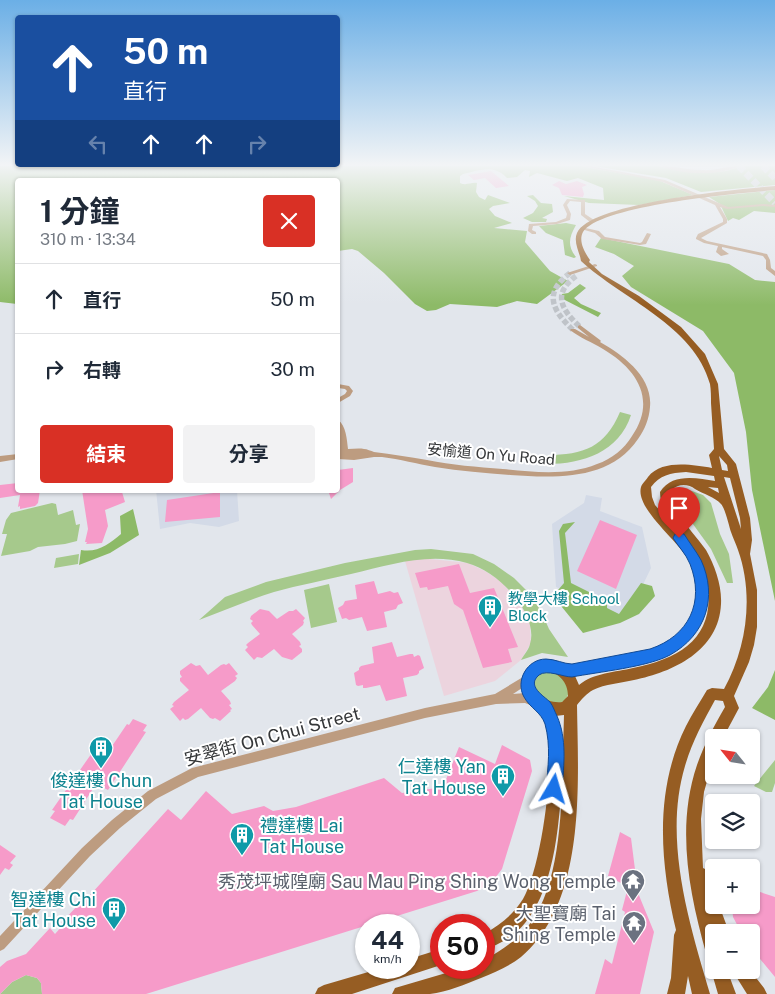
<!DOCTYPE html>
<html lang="zh-TW">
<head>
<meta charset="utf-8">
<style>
	:root { --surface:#fff; --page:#f2f2f3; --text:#1f2937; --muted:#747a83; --line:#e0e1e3; --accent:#d93025 }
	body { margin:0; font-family:"Public Sans","Noto Sans TC",sans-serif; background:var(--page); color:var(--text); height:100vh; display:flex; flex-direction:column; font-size:19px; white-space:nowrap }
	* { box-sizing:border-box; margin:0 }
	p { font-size:16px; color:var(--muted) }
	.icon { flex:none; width:28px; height:28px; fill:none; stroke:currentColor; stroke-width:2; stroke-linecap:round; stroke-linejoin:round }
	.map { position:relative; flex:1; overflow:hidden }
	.panel { position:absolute; left:15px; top:178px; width:325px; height:315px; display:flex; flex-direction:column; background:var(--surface); border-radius:5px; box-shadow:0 1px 4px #0004 }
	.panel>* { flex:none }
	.hud { position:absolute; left:15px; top:15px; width:325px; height:152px; border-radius:5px; box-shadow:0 1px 4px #0004; background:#1a4fa0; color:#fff; overflow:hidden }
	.needle { width:32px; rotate:300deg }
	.tools { position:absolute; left:705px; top:729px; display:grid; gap:10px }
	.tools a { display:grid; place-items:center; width:55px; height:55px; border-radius:5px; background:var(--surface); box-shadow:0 1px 4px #0004; font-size:25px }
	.speed { position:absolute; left:355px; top:914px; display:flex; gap:10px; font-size:25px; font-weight:700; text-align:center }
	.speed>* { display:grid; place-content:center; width:65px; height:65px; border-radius:50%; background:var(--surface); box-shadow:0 1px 4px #0004; line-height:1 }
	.speed small { font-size:12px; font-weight:400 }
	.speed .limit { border:8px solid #d22; background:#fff; color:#111 }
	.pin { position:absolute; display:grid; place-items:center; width:42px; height:42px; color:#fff; margin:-51px -21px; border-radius:50% 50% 50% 0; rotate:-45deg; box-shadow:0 0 5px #0007 }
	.pin .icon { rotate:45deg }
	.me { position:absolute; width:55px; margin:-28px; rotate:7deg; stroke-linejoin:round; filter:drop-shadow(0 0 4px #0008) }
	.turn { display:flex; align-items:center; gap:18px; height:105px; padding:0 25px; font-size:22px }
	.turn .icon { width:65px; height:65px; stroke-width:2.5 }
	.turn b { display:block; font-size:35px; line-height:42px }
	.lanes { display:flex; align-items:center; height:48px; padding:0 25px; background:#0003; justify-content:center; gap:25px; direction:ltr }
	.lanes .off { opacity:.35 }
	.round { display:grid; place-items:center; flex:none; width:52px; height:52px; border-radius:5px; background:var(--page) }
	.overview { display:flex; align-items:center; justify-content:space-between; height:85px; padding:0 25px }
	h1 { font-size:30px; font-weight:700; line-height:38px }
	.cta { display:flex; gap:10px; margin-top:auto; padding:10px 25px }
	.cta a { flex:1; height:58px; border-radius:5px; background:var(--accent); color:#fff; font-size:20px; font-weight:700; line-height:58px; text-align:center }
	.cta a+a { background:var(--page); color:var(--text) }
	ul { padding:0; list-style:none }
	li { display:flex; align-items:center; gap:15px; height:70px; padding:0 25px; border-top:1px solid var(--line) }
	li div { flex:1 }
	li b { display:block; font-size:19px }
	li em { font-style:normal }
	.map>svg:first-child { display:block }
	.built { fill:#d3dae7 }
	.education { fill:#ecd4de }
	.green { fill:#a6c98c }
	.forest { fill:#8dba67 }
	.building { fill:#f69bc9 }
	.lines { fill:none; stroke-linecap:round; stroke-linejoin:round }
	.minor-tunnel { stroke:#bfc3c8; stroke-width:5.5; stroke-dasharray:5.5 2.5; stroke-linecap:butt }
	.highway-tunnel { stroke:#bfc3c8; stroke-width:7; stroke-dasharray:7 3; stroke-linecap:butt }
	.minor { fill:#bd9c80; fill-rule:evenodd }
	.major { fill:#965d23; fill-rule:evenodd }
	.route { fill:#1a73e8; stroke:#114b97 }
	.labels { text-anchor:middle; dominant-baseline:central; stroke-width:4; stroke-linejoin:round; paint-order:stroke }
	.street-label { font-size:15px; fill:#353739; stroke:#fff }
	.culture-label { font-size:15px; fill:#0d838f; stroke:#fff; text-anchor:start }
	.near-street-label { font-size:18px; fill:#353739; stroke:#fff }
	.near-culture-label { font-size:18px; fill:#0d838f; stroke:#fff; text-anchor:end }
	.near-worship-label { font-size:18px; fill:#5b616d; stroke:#fff; text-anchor:end }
</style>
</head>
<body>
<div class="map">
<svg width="775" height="994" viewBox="0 0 775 994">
	<rect width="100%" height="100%" fill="#e2e6ec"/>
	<!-- built -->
	<path class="built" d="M156,490H237L239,521L219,527L190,523L160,529Z
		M586,495L602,498L600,511L642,527L651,568L626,620L556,587L552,524L584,503Z"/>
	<!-- education -->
	<path class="education" d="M417,559H431L468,563L485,571L502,582L524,610L530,624L531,643L521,660L495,681L444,696L405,561Z"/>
	<!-- green -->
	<path class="green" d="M620,412L631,415C619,452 583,464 547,464V455C584,455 605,447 620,412Z
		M692,491L703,495L711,503L720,534L729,554L733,583H727L711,549L677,502L678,495L681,492Z
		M52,503L56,504L58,515L73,510L76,525L80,524L77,541L65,544L38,547L30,551L1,556L7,534H2L6,520L11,513Z
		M431,549L473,554L494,564L514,578L530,594L541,611L549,629L568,657L542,653L521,660C524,655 529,649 530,644C535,628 525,610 516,598C504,583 486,568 467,563C428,552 390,565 351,574C326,580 299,585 274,592C248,600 224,611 199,620L225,597L266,582L345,563L415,550Z
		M79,554L78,564L54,568L56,558Z
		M329,584L337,622L311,628L304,590Z
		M546,670L562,675L569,691C565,710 550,702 538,696C533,683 533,677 546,670Z
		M775,760V783L772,792H766L754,786Z
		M26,975L37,978L41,983L42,994H0L12,982Z"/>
	<!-- forest -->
	<path class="forest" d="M0,166H580L658,180L693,195L639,205L589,203L564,196L604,200L603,188L578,178L567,181L537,173L529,177L530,171L525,170L517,177L507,178C494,164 480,170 463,174L460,176V183C466,186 471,182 477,183L476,192L479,197L485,200L488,195L510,203L493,206L489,209L495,216L512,223L494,228L527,231L525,242L550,271L568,281L537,304L517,301L497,307L450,304L436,310L427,311L415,304L384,273L358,251L352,249L338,251V180H18L17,304L0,302Z
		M594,166H657L687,172L706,173L726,171L742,166H775V185L701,192L666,178Z
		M775,190V213L754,211L739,220L733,218L728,221L720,204L709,197Z
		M533,195L541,203L552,204L553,212L542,218L547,219L546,222H532L523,218L533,213L538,206L535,201L527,196Z
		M566,223L576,225C569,237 567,246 576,257L574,258L565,255L563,240L546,233L539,226Z
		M601,238L729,264L755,280L775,282V601L752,490L746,432L734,373L703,331L631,287L622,276L634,266L614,254L595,247Z
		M580,284L586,288L574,298L581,304L601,313L598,317L561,298L562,294L568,293Z
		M133,509L139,535L110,553L79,565L81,550C98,553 109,544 121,534L120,516Z
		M575,522L565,533L571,583L607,601V608L619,614L641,583L652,586L655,596L639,614L620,623L583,633L553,596L564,583L559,531L563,524Z
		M775,670V720L752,708L768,687Z"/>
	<!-- building -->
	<path class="building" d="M491,171L509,186L496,188L485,178L474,180L468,175Z
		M559,181L566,184L577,181L587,185L582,187L584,194L583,197L562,195L559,188L552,185Z
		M353,468V482L340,490L331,499L328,490H338V470Z
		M18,483V490H40L38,503L35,506L20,509V506L18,507L20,495L0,498V485Z
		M82,490H119V493L122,492L125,502L105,510L108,526L102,543L86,544L87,542H85L88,529Z
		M220,492V517L165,522L167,500Z
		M600,520L637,535L616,589L577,571Z
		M459,564L470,593L494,588L518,647L508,649L512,662L483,668L463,610L454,604L448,586L428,590L427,587L420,588L415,573Z
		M374,581L378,594L390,591L394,593L398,592L403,603L398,605L396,609L384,612L387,627L367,631L362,617L349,620L346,618L342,619L338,608L343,605L345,601L357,599L355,585Z
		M260,609L269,611L277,619L289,611H293L296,609L305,618L303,621L304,622L303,625L292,634L300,642L301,645L299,646L302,649V652L292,660L282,657L274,649L262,658L257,657L254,660L245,650L248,647L246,645L248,643L260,634L252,625L251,623L253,621L250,619L251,616Z
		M392,642L397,657L410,654H413L414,657L418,655L420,656L424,668L419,671V673L417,675L403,678L407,696L386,701L380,685L366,688H363V685L358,686L356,685L354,673L359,670V668L361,666L374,663L372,647Z
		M191,663L196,666L200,665L208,675L221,665L224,664L226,665L229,663L238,674L235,676L237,678L235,681L221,691L230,701L231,704L229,705L232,709L230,710L231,711L220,721L215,718L213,719L210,718L201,708L188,719L185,720L183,718L180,721L170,709L174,706L172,705L174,702L189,690L180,681V678L182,677L180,674V671Z
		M133,719L147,725L143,731L146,732L108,790L96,784L73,820L70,819L65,826L50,818L55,811L52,810L94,750L106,755L127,724L129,725Z
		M502,745L530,760L532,771L502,869L492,882L477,891L146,994H42L41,983L37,978L26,975L12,982L0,994V967L7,961L26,954L50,928L55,934L63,925L61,923L81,902L82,904L168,809L181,820L206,791L232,814L264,806L273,811L296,807L384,778L402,793L443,787L459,747L495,764Z
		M620,832L631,838L638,893L654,932L640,994H595L605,959L612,964L625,912L622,910L628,887L608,876Z
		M0,845L16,856L10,863L13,865L9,870L5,868L0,875Z
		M751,889L775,897V977L751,948V932H741L733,917L732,905H751Z"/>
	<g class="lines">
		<!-- minor-tunnel -->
		<path class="minor-tunnel" d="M570,273C543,293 552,310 573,330
			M576,276C552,294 561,309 580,327"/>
		<!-- highway-tunnel -->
		<path class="highway-tunnel" d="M739,166L775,203
			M763,166L775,178"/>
		<!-- minor -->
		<path class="minor" d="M582,166H590L665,180L728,207L763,204L775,205V207L763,206L727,209L720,207L727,219V223L701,238L707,241L767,254L770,260L771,268L775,271V276L766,269V260L763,256L722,247V249L729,254L721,256L716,252L718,246L704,243L696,239V238L698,234L723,222V219L715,205L663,182Z
			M661,166C675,166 688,170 702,170C715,171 727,166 739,166C719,176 681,175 661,166Z
			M567,199L585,200V214L594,220V222H590L581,215V202L570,201L567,205L571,214L570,220L557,224L533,226L532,230L536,232V234H532L528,231L529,224L556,222L566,218L567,214L563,205Z
			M581,227L599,231L605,237L640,243L642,242L647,233L651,234L646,244L640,245L602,239L595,233L581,229Z
			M595,264L597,265V266L570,275L567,273Z
			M580,325L600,340L601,341L600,342C623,355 653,377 650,407C649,419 645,429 638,439C610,481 555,478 510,475C485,473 460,471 435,467C417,464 400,459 382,457H374L354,460L338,459V435H339L338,431V420C346,425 347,440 348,449C353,449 359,448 364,449C367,449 371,451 374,452C392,454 409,457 427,460C452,465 477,467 503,469C533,472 568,476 597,464C612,459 624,449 632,436C657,400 637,369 603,349C592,342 580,338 570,330L571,329H575L589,337L578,328V326Z
			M338,384L349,386L353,391L350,396L338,403V398L345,394L347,391L345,389L338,388Z
			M18,454V459L0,462V456Z
			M528,674L531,676L533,679L531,682L513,694L525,693L538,699L540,702L538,705L535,707L525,703L496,704L425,718L198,777L156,799L120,828L90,856L4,949L0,951V936L82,848L112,820L148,791L192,768L425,708L495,694Z"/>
		<!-- major -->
		<path class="major" d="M775,186V190C741,193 600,205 583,232C578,241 585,253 590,260L589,262L602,274L639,296L681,327L705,354L718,384L724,449L736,464L750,518L752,540L750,554L757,590V627L754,645L749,662L734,696L739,708L723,738H714V757L704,792L701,819L703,868L705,869L714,890V905H719L729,932H714V961L708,959L706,953C689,892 676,827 697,765C704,745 714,726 725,707L723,701L715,700C703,722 692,742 685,766C663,839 689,923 710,994H692L688,976L685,994H667L671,978L674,935L676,930C660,863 654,790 686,726C692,714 700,702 707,690L712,688L724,689C747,647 754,595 738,550C736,544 733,538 731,532C729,526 725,508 721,504C715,497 703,494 695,489C689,484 678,483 672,490C662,501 699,539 706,550C715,566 722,586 721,604C719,651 673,672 634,680C621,683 605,684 593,690C587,693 581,700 577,705C578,782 587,901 521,957C510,966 495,972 481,978C466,984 447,992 430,994C418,994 405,994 392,994L395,988L463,968H484V960C501,951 517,940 529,925C559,887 561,816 563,769C559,818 557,883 525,923C515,936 498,945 484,950V934C500,925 513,915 523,899C541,868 555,767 547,732C546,726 544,716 539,712C537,709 533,708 530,705C523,697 519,684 524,673C528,666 537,661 545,659C553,658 562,664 571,664C585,664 598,661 612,658C642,653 682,647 693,613C698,596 697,577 689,561C680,542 635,509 641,487C642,484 646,480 648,477C662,459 693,465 712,468L709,455L714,449C713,434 712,418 711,403C711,397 711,390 710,384C694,325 622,299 581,261C580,253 573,242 577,233C591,202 741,189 775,186ZM719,456L727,465L728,471L722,470ZM686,472L714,476L715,481C696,478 672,473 660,492C660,514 680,529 691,546L655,505L652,497L651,487C660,475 670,473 686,472ZM724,477L730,478L740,518L741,529ZM708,487L718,488L719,493ZM705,574C720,632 686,658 633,668C616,672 593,673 579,685L575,676C589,674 603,671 617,669C672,659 716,640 705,574ZM546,671C559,673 568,682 568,696L562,702C539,705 521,680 546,671ZM564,715L563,750L561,733L555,716Z
			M441,949V965L352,994H315L318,988L324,985L382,968H409V959Z
			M714,964V970H727L736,994H718L711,970Z
			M732,970H750L764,988L767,994H747Z"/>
	</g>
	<!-- sky -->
	<linearGradient id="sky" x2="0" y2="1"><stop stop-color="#6bafe6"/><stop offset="0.54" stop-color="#f2f4f6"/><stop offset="1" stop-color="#f2f4f6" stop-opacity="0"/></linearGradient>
	<rect width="775" height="305" fill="url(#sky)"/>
	<!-- route -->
	<path class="route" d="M679,533L684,534C689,542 696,551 701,560C718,597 706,635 670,655C648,667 598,672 572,677C563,677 547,669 539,675C526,686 544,696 550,702C553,706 555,712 557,716C567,739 564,764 562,789L559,794L554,797L548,794L546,789C548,767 551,746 545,724C541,712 530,708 524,697C515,681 527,659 546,659C555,659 564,664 572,664L650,649C689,636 705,602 690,564C686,554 678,546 673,538L675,534Z"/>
	<!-- icons -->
	<defs>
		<g id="building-pin" transform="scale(1.25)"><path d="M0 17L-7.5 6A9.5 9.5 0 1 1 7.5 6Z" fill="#0f9aa8" stroke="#fff"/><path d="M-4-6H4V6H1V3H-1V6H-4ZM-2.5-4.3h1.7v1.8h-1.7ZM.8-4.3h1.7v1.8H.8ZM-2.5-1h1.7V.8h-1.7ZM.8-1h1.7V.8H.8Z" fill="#fff"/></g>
		<g id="temple-pin" transform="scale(1.25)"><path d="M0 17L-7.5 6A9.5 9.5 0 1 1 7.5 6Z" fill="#6b7280" stroke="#fff"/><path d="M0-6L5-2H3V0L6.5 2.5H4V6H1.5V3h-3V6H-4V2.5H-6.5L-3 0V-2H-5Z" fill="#fff"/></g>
	</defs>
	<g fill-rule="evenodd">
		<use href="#building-pin" x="490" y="607"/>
		<use href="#building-pin" x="101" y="748"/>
		<use href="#building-pin" x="503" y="776"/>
		<use href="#building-pin" x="242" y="835"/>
		<use href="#temple-pin" x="633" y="881"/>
		<use href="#building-pin" x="114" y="909"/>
		<use href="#temple-pin" x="634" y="923"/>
	</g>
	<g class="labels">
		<!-- street labels -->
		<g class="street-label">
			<text transform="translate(491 454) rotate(5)">安愉道 On Yu Road</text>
		</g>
		<!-- culture labels -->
		<g class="culture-label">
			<text x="508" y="598">教學大樓 School<tspan x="508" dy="17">Block</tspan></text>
		</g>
		<!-- near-street labels -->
		<g class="near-street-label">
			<text transform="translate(272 736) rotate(-15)">安翠街 On Chui Street</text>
		</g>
		<!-- near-culture labels -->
		<g class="near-culture-label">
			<text x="486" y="766">仁達樓 Yan<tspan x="486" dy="21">Tat House</tspan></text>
			<text x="101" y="780" text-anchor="middle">俊達樓 Chun<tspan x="101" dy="21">Tat House</tspan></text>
			<text x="260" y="825" text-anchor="start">禮達樓 Lai<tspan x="260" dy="21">Tat House</tspan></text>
			<text x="96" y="899">智達樓 Chi<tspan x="96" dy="21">Tat House</tspan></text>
		</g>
		<!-- near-worship labels -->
		<g class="near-worship-label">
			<text x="616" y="881">秀茂坪城隍廟 Sau Mau Ping Shing Wong Temple</text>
			<text x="616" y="913">大聖寶廟 Tai<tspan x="616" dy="21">Shing Temple</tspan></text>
		</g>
	</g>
</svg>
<div class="tools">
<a><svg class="needle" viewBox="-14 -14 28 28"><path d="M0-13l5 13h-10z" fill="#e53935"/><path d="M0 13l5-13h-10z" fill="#747a83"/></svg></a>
<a><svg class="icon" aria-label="layers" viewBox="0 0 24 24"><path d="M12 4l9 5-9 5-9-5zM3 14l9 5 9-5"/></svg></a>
<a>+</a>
<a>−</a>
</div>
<div class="speed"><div>44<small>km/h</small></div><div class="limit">50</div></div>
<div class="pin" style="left:679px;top:538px;background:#d93025"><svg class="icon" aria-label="arrive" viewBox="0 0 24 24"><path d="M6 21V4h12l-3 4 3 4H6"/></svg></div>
<svg class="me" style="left:554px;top:789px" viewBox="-20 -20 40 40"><path d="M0-17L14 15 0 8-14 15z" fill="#1a73e8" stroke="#fff" stroke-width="4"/></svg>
<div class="hud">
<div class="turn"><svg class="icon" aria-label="ahead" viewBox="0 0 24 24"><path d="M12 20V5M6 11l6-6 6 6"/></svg><div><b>50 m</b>直行</div></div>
<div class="lanes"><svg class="icon off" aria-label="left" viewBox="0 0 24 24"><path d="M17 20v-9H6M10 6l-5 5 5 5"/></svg><svg class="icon" aria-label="ahead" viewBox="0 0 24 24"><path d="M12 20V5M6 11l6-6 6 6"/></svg><svg class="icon" aria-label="ahead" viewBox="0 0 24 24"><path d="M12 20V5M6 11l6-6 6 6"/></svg><svg class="icon off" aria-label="right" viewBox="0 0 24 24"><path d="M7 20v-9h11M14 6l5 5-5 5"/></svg></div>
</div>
<section class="panel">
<div class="overview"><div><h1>1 分鐘</h1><p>310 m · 13:34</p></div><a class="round" style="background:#d93025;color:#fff"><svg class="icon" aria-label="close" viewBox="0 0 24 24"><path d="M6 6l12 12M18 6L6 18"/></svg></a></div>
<ul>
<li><svg class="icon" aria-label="ahead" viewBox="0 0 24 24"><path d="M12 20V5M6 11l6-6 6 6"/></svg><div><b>直行</b></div><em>50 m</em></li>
<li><svg class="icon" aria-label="right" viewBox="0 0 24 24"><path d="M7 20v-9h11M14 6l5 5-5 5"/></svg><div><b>右轉</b></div><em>30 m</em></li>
</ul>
<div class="cta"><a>結束</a><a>分享</a></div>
</section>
</div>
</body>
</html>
